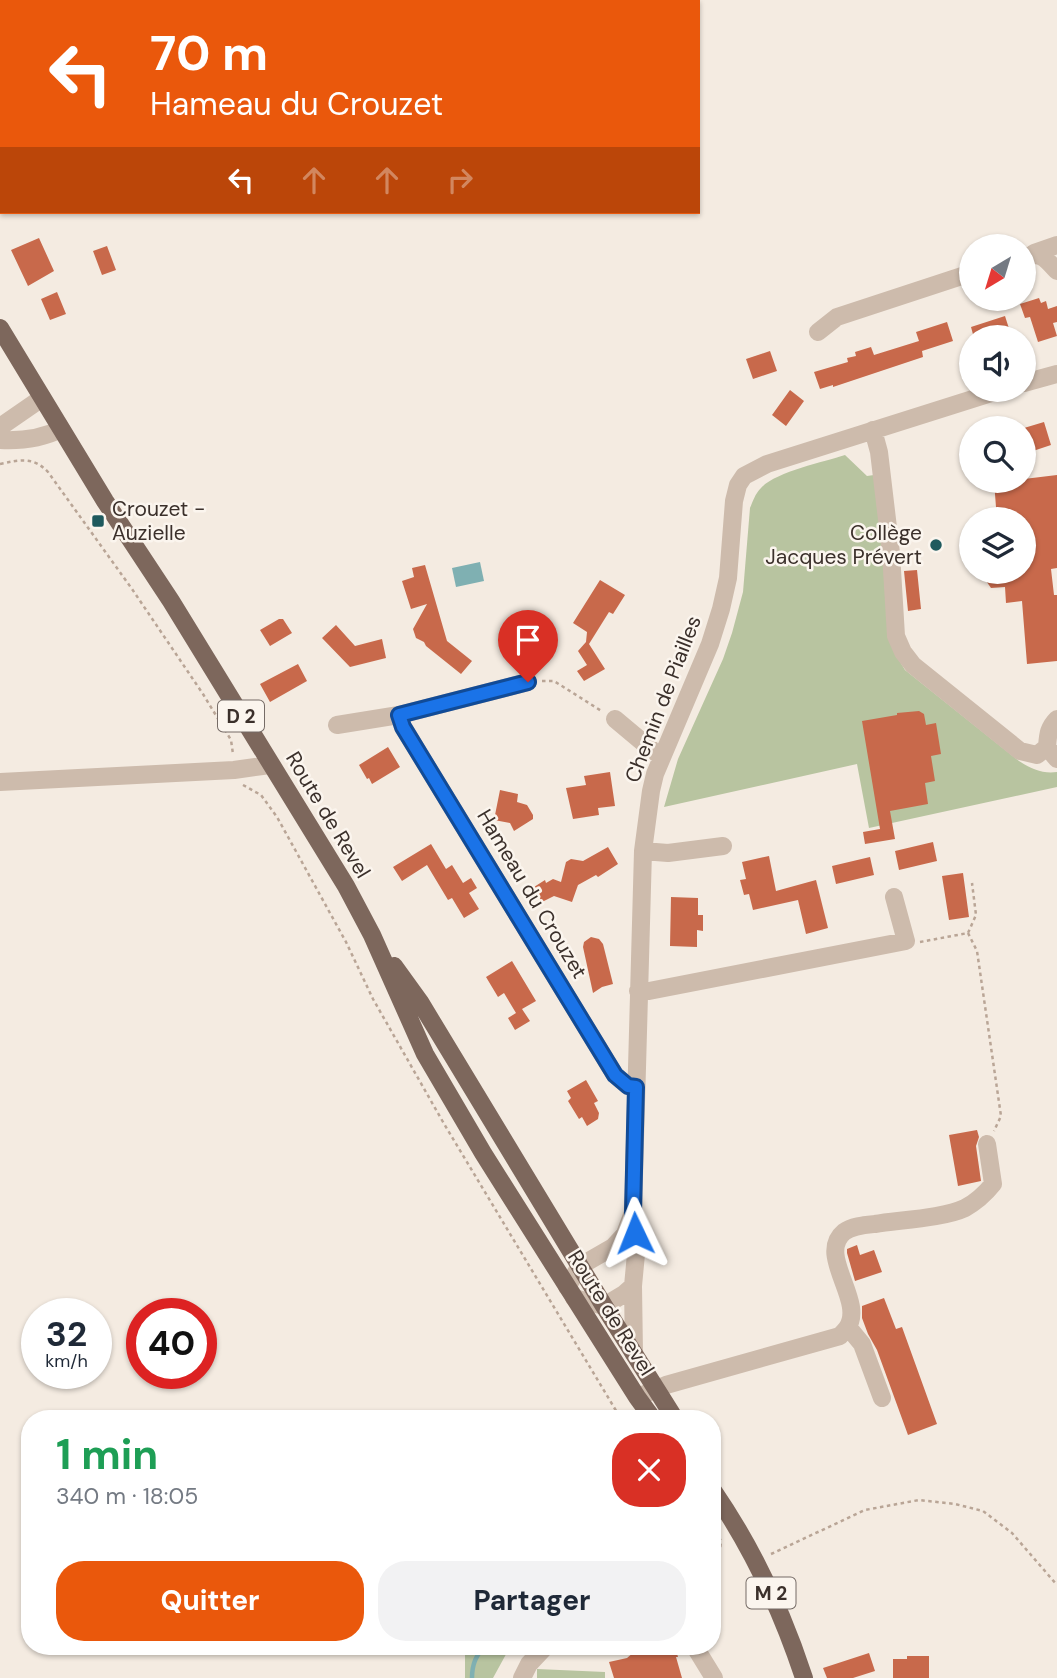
<!DOCTYPE html>
<html lang="fr">
<head>
<meta charset="utf-8">
<style>
	:root { --surface:#fff; --page:#f2f2f3; --text:#1f2937; --muted:#747a83; --accent:#ea580c }
	body { margin:0; font-family:"DM Sans",sans-serif; background:var(--page); color:var(--text); height:100vh; display:flex; flex-direction:column; font-size:26px; white-space:nowrap }
	* { box-sizing:border-box; margin:0 }
	p { font-size:23px; color:var(--muted) }
	.icon { flex:none; width:38px; height:38px; fill:none; stroke:currentColor; stroke-width:2; stroke-linecap:round; stroke-linejoin:round }
	.map { position:relative; flex:1; overflow:hidden }
	.details { position:absolute; left:21px; top:1410px; width:700px; height:245px; display:flex; flex-direction:column; background:var(--surface); border-radius:28px; box-shadow:0 2px 5px #0004 }
	.details>* { flex:none }
	.hud { position:absolute; left:0px; top:0px; width:700px; height:214px; box-shadow:0 2px 5px #0004; background:#ea580c; color:#fff; overflow:hidden }
	.needle { width:46px; rotate:218deg }
	.buttons { position:absolute; left:959px; top:234px; display:grid; gap:14px }
	.buttons a { display:grid; place-items:center; width:77px; height:77px; border-radius:50%; background:var(--surface); box-shadow:0 2px 5px #0004; font-size:35px }
	.speed { position:absolute; left:21px; top:1298px; display:flex; gap:14px; font-size:35px; font-weight:700; text-align:center }
	.speed>* { display:grid; place-content:center; width:91px; height:91px; border-radius:50%; background:var(--surface); box-shadow:0 2px 5px #0004; line-height:1 }
	.speed small { font-size:18px; font-weight:400 }
	.speed .limit { border:10px solid #d22; background:#fff; color:#111 }
	.pin { position:absolute; display:grid; place-items:center; width:60px; height:60px; color:#fff; margin:-72px -30px; border-radius:50% 50% 50% 0; rotate:-45deg; box-shadow:0 0 7px #0007 }
	.pin .icon { rotate:45deg }
	.me { position:absolute; width:77px; margin:-38px; rotate:358deg; stroke-linejoin:round; filter:drop-shadow(0 0 5px #0008) }
	.turn { display:flex; align-items:center; gap:24px; height:147px; padding:0 35px; font-size:32px }
	.turn .icon { width:91px; height:91px; stroke-width:2.5 }
	.turn b { display:block; font-size:49px; line-height:60px }
	.lanes { display:flex; align-items:center; height:66px; padding:0 35px; background:#0003; justify-content:center; gap:35px; direction:ltr }
	.lanes .off { opacity:.35 }
	.round { display:grid; place-items:center; flex:none; width:74px; height:74px; border-radius:28px; background:var(--page) }
	.head { display:flex; align-items:center; justify-content:space-between; height:119px; padding:0 35px }
	h1 { font-size:42px; font-weight:700; line-height:52px; color:#1e9e55 }
	.primary-button { display:flex; gap:14px; margin-top:auto; padding:14px 35px }
	.primary-button a { flex:1; height:80px; border-radius:28px; background:var(--accent); color:#fff; font-size:28px; font-weight:700; line-height:80px; text-align:center }
	.primary-button a+a { background:var(--page); color:var(--text) }
	.map>svg:first-child { display:block }
	.green { fill:#b8c4a0 }
	.water { fill:#7fb0b2 }
	.lines { fill:none; stroke-linecap:round; stroke-linejoin:round }
	.stream { stroke:#7fb0b2; stroke-width:4.5 }
	.building { fill:#c8694b }
	.path { stroke:#b9a596; stroke-width:2.5; stroke-dasharray:3.5 3.5; stroke-linecap:butt }
	.minor { stroke:#cdbbac; stroke-width:18 }
	.major { stroke:#7d675c; stroke-width:18 }
	.route-casing { stroke:#114b97; stroke-width:18 }
	.route { stroke:#1a73e8; stroke-width:12 }
	.poi-dot { fill:#1f5a5e; stroke:#fbf5ee; stroke-width:2.5 }
	.labels { text-anchor:middle; dominant-baseline:central; stroke-width:5; stroke-linejoin:round; paint-order:stroke }
	.shield { fill:#fbf5ee; stroke:#756b66; stroke-width:2 }
	.shield-label { font-size:19px; font-weight:bold; fill:#3b302b }
	.poi-label { font-size:21px; fill:#3b302b; stroke:#fbf5ee; text-anchor:start }
	.street-label { font-size:21px; fill:#3b302b; stroke:#fbf5ee }
</style>
</head>
<body>
<div class="map">
<svg width="1057" height="1678" viewBox="0 0 1057 1678">
	<rect width="100%" height="100%" fill="#f4ebe1"/>
	<!-- green -->
	<path class="green" d="M845,455L867,476L874,475L899,660L905,670L1019,761C1031,769 1043,774 1057,772V787L869,828L857,764L664,807L678,759L723,659L732,633L743,592L750,508C753,501 755,494 761,488C775,472 824,462 845,455Z
		M465,1647H510L493,1678H465Z
		M537,1669L605,1672V1678H537Z"/>
	<!-- water -->
	<path class="water" d="M480,562L484,581L456,587L452,568Z"/>
	<g class="lines">
		<!-- stream -->
		<path class="stream" d="M472,1678C472,1665 475,1655 485,1647"/>
	</g>
	<!-- building -->
	<path class="building" d="M39,238L54,271L28,286L11,250Z
		M107,246L116,270L102,275L93,251Z
		M57,292L66,314L50,320L41,299Z
		M1039,298L1041,303L1046,301L1048,309L1057,306V322L1053,323L1057,336L1038,342L1030,317L1025,318L1020,304Z
		M1005,316L1012,338H974L971,327Z
		M947,322L953,341L922,351L923,357L833,387V385L820,389L814,372L848,362L847,358L856,356L855,352L871,347L874,355L919,341L916,332Z
		M770,351L777,371L753,379L746,359Z
		M790,390L804,401L786,426L772,415Z
		M1044,422L1051,445L1024,454V428Z
		M1057,475V568L1051,569L1054,595H1057V661L1027,664L1022,601L1006,603L1005,587L991,588L980,572H1024V520H997L994,481H1024V479Z
		M425,565L447,641L472,661L461,674L426,646L424,642L416,638L413,629L427,604L411,609L402,581L414,577L412,568Z
		M917,570L921,609L908,611L904,571Z
		M600,580L625,595L613,614L609,612L589,644L605,669L584,681L577,671L587,665L578,651L586,642L587,632L573,623Z
		M279,619H283L292,633L270,646L260,630Z
		M336,625L355,646L382,639L386,658L350,667L322,638Z
		M298,664L307,681L270,702L260,684Z
		M919,711L924,714L926,725L936,723L941,754L931,756L935,781L925,783L928,804L890,811L895,839L865,844L863,832L880,829L862,721L897,715V713Z
		M388,747L400,767L372,784L369,778L367,779L359,765Z
		M610,772L615,806L598,808L599,815L573,819L566,788L586,785L584,776Z
		M500,790L518,794L517,802L527,805L533,815V819L514,831L510,823L494,820Z
		M933,842L937,861L899,870L895,851Z
		M431,844L446,869L452,865L463,883L471,878L477,888L469,893L479,909L464,918L452,898L448,900L427,865L402,881L393,867Z
		M608,847L618,864L598,877L596,875L578,885L572,902L554,896L542,902L534,887L545,880L546,883L553,879L561,882L566,862L571,859L583,861Z
		M769,856L776,891L816,880L828,928L806,934L798,900L753,910L749,894L744,895L740,880L746,879L742,862Z
		M870,857L874,875L836,884L832,866Z
		M963,873L969,917L949,920L942,876Z
		M671,897L698,898V915H703V931L697,930V947L670,946Z
		M591,937L599,939L603,944L613,984L602,987L593,993L583,947L584,942Z
		M512,961L536,1001L522,1009L530,1021L515,1030L508,1018L516,1013L504,993L498,997L486,977Z
		M586,1080L598,1101L594,1103L599,1113L598,1119L587,1126L582,1117L579,1119L568,1101L571,1098L567,1091Z
		M977,1130L979,1137L976,1146L981,1181L958,1186L949,1135Z
		M857,1245L860,1255L874,1250L882,1272L855,1281L847,1253V1249Z
		M884,1298L896,1329L902,1327L937,1424L908,1435L877,1350L868,1334L862,1318V1306Z
		M640,1647H675L678,1657H676L682,1678H614L609,1662L627,1658Z
		M869,1653L875,1671L853,1678H827L823,1668Z
		M907,1656H929V1678H893V1659H907Z"/>
	<g class="lines">
		<!-- path -->
		<path class="path" d="M0,464C19,460 33,456 48,472L132,589L203,694L231,740L233,754
			M542,681H554L603,712
			M243,785L261,795L277,817L346,942L373,999L443,1122L621,1419
			M968,933L977,951L1001,1116L994,1131
			M920,942L968,933L976,915L972,883
			M712,1463L719,1475
			M712,1525L721,1541L717,1573L712,1582
			M771,1554L865,1510L919,1500L955,1504L983,1511L1012,1533L1057,1585"/>
		<!-- minor -->
		<path class="minor" d="M1034,253L1057,245
			M1024,257C1041,251 1046,259 1057,271
			M818,332L837,317L971,273
			M1024,383L1057,374
			M0,427L42,398
			M873,430L879,452L891,553L896,636L903,652L913,665L1020,751L1037,755L1047,747
			M0,440C20,441 43,438 61,429
			M528,682L399,715L403,727L615,1075L628,1086L636,1087
			M615,719L652,750L661,756
			M1057,719C1048,728 1048,735 1047,747L1057,759
			M337,725L399,715
			M0,782L234,770L270,765
			M643,851L668,853L723,846
			M638,991H649L906,941L894,897
			M567,1287L580,1266L613,1247L625,1234L632,1215
			M574,1298L604,1306L624,1294L633,1286
			M848,1327L862,1344L882,1398
			M634,1354L633,1286L636,1254L633,1212L643,851L651,791L655,774L710,644L721,609L728,578L734,501L738,485L744,476L767,464L1001,390
			M645,1394L666,1385L840,1336C842,1333 845,1331 847,1328C866,1301 816,1255 844,1232C852,1226 865,1225 875,1224C899,1220 944,1218 965,1208C976,1202 985,1194 993,1184L987,1144
			M695,1647L714,1678
			M522,1678L529,1664L545,1647"/>
		<!-- major -->
		<path class="major" d="M0,328L105,501L171,601L346,886L372,935L425,1054L483,1153L637,1397L653,1419
			M394,966L420,1002L604,1306L675,1419
			M712,1489C752,1547 782,1611 804,1678"/>
	</g>
	<g class="lines">
		<!-- route casing -->
		<g class="route-casing">
			<path id="route" d="M528,682L399,715L403,727L615,1075L628,1086L636,1087L633,1212L635,1233"/>
		</g>
		<!-- route -->
		<use href="#route" class="route"/>
	</g>
	<!-- markers -->
	<g class="poi-dot">
		<rect x="91" y="514" width="14" height="14" rx="3.5"/>
		<circle cx="936" cy="545" r="7"/>
	</g>
	<g class="labels">
		<!-- shield labels -->
		<g class="shield">
			<rect x="218" y="700.5" width="46" height="31" rx="5"/>
			<rect x="746.5" y="1577.5" width="49" height="31" rx="5"/>
		</g>
		<g class="shield-label">
			<text x="241" y="716">D 2</text>
			<text x="771" y="1593">M 2</text>
		</g>
		<!-- poi labels -->
		<g class="poi-label">
			<text x="112" y="509">Crouzet -<tspan x="112" dy="24">Auzielle</tspan></text>
			<text x="922" y="533" text-anchor="end">Collège<tspan x="922" dy="24">Jacques Prévert</tspan></text>
		</g>
		<!-- street labels -->
		<g class="street-label">
			<text transform="translate(663 699) rotate(-69)">Chemin de Piailles</text>
			<text transform="translate(328 815) rotate(59)">Route de Revel</text>
			<text transform="translate(532 894) rotate(59)">Hameau du Crouzet</text>
			<text transform="translate(611 1313) rotate(58)">Route de Revel</text>
		</g>
	</g>
</svg>
<div class="buttons">
<a><svg class="needle" viewBox="-14 -14 28 28"><path d="M0-13l5 13h-10z" fill="#e53935"/><path d="M0 13l5-13h-10z" fill="#747a83"/></svg></a>
<a><svg class="icon" aria-label="sound" viewBox="0 0 24 24"><path d="M4 9h4l5-4v14l-5-4H4zM17 9q2 3 0 6"/></svg></a>
<a><svg class="icon" aria-label="search" viewBox="0 0 24 24"><circle cx="10" cy="10" r="6"/><path d="M15 15l6 6"/></svg></a>
<a><svg class="icon" aria-label="layers" viewBox="0 0 24 24"><path d="M12 4l9 5-9 5-9-5zM3 14l9 5 9-5"/></svg></a>
</div>
<div class="speed"><div>32<small>km/h</small></div><div class="limit">40</div></div>
<div class="pin" style="left:528px;top:682px;background:#d93025"><svg class="icon" aria-label="arrive" viewBox="0 0 24 24"><path d="M6 21V4h12l-3 4 3 4H6"/></svg></div>
<svg class="me" style="left:635px;top:1233px" viewBox="-20 -20 40 40"><path d="M0-17L14 15 0 8-14 15z" fill="#1a73e8" stroke="#fff" stroke-width="4"/></svg>
<div class="hud">
<div class="turn"><svg class="icon" aria-label="left" viewBox="0 0 24 24"><path d="M17 20v-9H6M10 6l-5 5 5 5"/></svg><div><b>70 m</b>Hameau du Crouzet</div></div>
<div class="lanes"><svg class="icon" aria-label="left" viewBox="0 0 24 24"><path d="M17 20v-9H6M10 6l-5 5 5 5"/></svg><svg class="icon off" aria-label="ahead" viewBox="0 0 24 24"><path d="M12 20V5M6 11l6-6 6 6"/></svg><svg class="icon off" aria-label="ahead" viewBox="0 0 24 24"><path d="M12 20V5M6 11l6-6 6 6"/></svg><svg class="icon off" aria-label="right" viewBox="0 0 24 24"><path d="M7 20v-9h11M14 6l5 5-5 5"/></svg></div>
</div>
<section class="details">
<div class="head"><div><h1>1 min</h1><p>340 m · 18:05</p></div><a class="round" style="background:#d93025;color:#fff"><svg class="icon" aria-label="close" viewBox="0 0 24 24"><path d="M6 6l12 12M18 6L6 18"/></svg></a></div>
<div class="primary-button"><a>Quitter</a><a>Partager</a></div>
</section>
</div>
</body>
</html>
